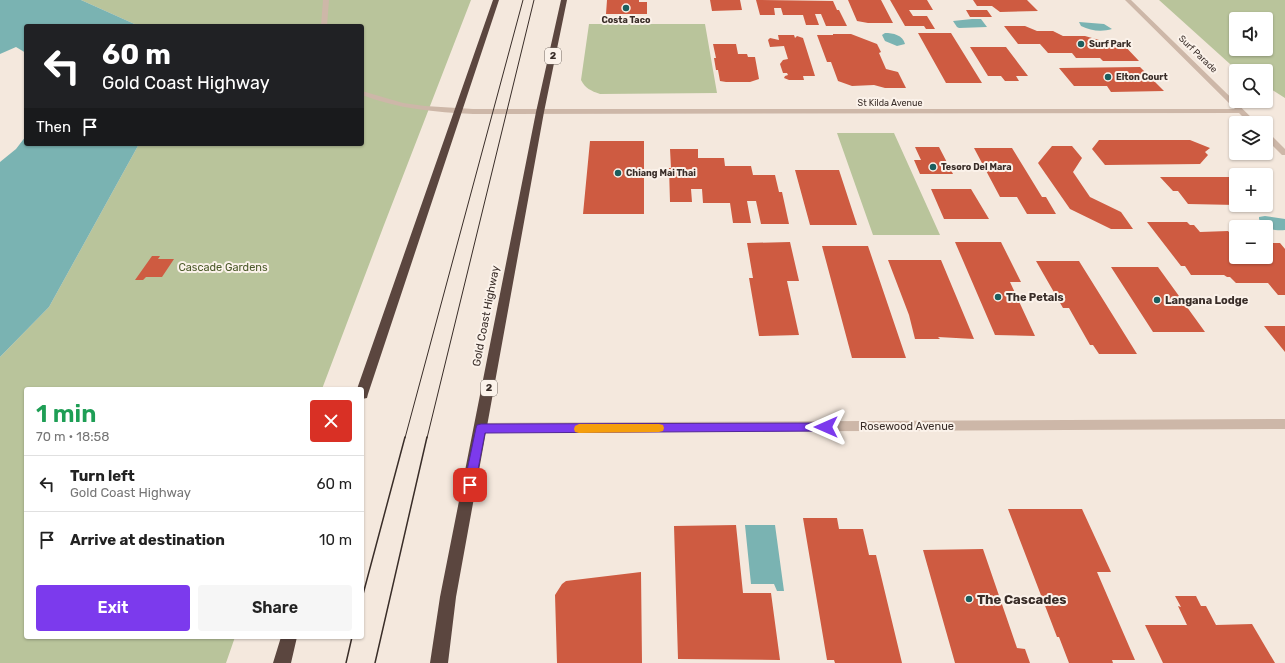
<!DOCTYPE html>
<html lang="en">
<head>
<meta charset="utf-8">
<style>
	:root { --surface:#fff; --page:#f6f6f6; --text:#222; --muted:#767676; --line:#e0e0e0; --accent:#7c3aed }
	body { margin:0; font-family:Rubik,sans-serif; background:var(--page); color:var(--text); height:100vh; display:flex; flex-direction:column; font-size:15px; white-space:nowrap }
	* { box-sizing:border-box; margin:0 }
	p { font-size:13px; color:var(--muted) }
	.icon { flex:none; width:22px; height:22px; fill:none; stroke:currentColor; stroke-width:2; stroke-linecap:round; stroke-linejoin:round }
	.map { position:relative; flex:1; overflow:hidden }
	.panel { position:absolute; left:24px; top:387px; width:340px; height:252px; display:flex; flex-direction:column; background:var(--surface); border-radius:4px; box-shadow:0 1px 3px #0004 }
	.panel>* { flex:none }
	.guide { position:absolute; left:24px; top:24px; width:340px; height:122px; border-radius:4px; box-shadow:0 1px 3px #0004; background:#202124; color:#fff; overflow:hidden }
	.fabs { position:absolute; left:1229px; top:12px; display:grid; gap:8px }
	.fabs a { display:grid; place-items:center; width:44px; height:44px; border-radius:4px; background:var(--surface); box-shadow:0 1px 3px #0004; font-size:20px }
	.pin { position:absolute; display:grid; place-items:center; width:34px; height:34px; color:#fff; margin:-17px; border-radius:8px; box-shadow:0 2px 6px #0006 }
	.me { position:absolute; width:44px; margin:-22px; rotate:270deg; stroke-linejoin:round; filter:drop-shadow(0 0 3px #0008) }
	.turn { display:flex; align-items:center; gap:14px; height:84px; padding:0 12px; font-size:18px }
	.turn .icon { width:52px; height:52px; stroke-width:2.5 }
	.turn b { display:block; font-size:28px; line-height:34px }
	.then { display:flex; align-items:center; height:38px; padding:0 12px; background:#0003; gap:8px; font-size:15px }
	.round { display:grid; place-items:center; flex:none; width:42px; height:42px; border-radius:4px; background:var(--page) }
	.summary { display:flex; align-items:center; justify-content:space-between; height:68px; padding:0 12px }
	h1 { font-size:24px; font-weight:600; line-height:30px; color:#1e9e55 }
	.primary-button { display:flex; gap:8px; margin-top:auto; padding:8px 12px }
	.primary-button a { flex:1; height:46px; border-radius:4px; background:var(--accent); color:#fff; font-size:16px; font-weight:600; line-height:46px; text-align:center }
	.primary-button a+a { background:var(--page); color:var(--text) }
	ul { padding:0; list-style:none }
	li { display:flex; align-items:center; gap:12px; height:56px; padding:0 12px; border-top:1px solid var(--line) }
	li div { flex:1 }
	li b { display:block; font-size:15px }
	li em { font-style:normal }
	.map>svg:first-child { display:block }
	.green { fill:#b9c49b; fill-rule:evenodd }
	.water { fill:#7ab3b2 }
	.building { fill:#ce5b41 }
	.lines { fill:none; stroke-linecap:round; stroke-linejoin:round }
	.minor { fill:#cdb7a8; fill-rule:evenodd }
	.highway { fill:#5b463f; fill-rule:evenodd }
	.tram-far1 { stroke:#392d28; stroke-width:1 }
	.tram { stroke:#392d28; stroke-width:1.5 }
	.route { fill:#7c3aed; stroke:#51269a }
	.slow { fill:#f59e0b }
	.poi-dot { fill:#1b5e5e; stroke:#fbf2ea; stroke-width:1.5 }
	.labels { text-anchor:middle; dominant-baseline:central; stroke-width:4; stroke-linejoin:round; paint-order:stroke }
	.far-poi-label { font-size:9px; font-weight:bold; fill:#392d28; stroke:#fbf2ea; text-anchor:start }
	.far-street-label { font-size:9px; fill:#392d28; stroke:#fbf2ea }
	.shield { fill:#fbf2ea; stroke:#736862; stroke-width:1 }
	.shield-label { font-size:10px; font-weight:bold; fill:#392d28 }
	.park-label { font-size:11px; fill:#4b5a2a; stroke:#fbf2ea }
	.poi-label { font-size:11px; font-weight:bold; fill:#392d28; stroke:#fbf2ea; text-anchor:start }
	.street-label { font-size:11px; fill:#392d28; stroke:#fbf2ea }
	.near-poi-label { font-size:13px; font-weight:bold; fill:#392d28; stroke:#fbf2ea; text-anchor:start }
</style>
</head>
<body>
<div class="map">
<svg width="1285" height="663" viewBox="0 0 1285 663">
	<rect width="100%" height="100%" fill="#f4e8dd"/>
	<!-- green -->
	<path class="green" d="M81,0H471L384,225L322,389H26V637H235L226,663H0V357L49,307L139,144H362V26H139Z
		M1159,0H1285V98L1266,86V71H1241L1230,64ZM1236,19H1266V49H1236Z
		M589,24H705L717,93L600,94C591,91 585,88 581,80Z
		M837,133H894L940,235H873Z"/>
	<!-- water -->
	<path class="water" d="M0,0H81L139,26H26V53L16,47L0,54Z
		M972,19H981L987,27L959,28L957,27L953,21Z
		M1079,22L1104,24L1112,29C1102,32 1091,31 1081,26Z
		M885,33C893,33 903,35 905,44L897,46L885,41L882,35Z
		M26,136V144H139L49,307L0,357V162L16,149Z
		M1265,216L1285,219V230C1275,231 1263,229 1259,219V217Z
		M745,525H775L784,591H777L774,584H751Z"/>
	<!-- building -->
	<path class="building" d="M607,0H639V2H647V14H606Z
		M710,0H740L742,10L712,11Z
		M756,0L833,1L837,10H839L847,26H826L821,14H815L819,25H806L803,15H783L781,8H774L775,15H760Z
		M848,0H881L893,23H868L857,21Z
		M890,0H927L933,10H909L913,16H927L935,29H926L924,26H905Z
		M973,0H1027L1038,11L1000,12L992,6H977Z
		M966,10H987L992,17H970Z
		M1004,26H1025L1037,31H1053L1063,36H1085L1099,40H1113L1122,43L1139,61H1103L1100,58H1076L1072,53H1048L1040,44H1018Z
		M918,33H951L982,83H946Z
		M833,34H851L877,44L881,52L879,53L886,69L898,72L906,88H885L874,85L852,86L838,81L831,62H827L817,35H833Z
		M778,35H794L795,38L797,36L803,38L815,76H803L804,80H789L784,78L785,76L788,75L787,73H783L780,64L783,60L788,59L784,46L770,47L768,40L770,38L779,40Z
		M713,44H736L738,54H747L748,57H755L759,79L750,82H726L720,81L718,70H716L714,58H716Z
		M970,47H1006L1028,76H1016L1019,81H1005L1001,76H988Z
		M1140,67L1164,91L1111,92L1107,86H1074L1059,68Z
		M1099,140H1190L1210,148L1205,152L1208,155L1200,164L1105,165L1092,149Z
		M590,141H644V214H583Z
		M1052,146H1072L1082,158L1073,172L1090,197L1121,212L1133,229H1111L1070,209L1038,163Z
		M915,147H939L953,174H920L914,160H921Z
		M974,148H1012L1042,197H1046L1056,214H1027L1017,197H1000Z
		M670,149H698V158H724L725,166H751L753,175H775L779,192H782L789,224H761L756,201H747L751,223H733L730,203H703L702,189H691L692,202H670L669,168H671Z
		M795,170H839L857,225H810Z
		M1160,177H1236V205L1188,204L1178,191H1173Z
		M931,189H971L989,219H944Z
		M1147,222H1187L1190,225H1194L1200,232L1228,231L1236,240V257H1266V240H1269L1272,243H1280L1285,249V295H1278L1268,283H1236L1230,277H1227L1224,275H1191L1185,266H1181Z
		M790,242L799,281H787L799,335L759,336L749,278H753L747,243Z
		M955,242H1001L1021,282H1010L1035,336L995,335Z
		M822,246H868L906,358H852Z
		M152,256H160L158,259H174L162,277H146L143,280H135Z
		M888,260H941L974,339L938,337L940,339H915L909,315Z
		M1036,261H1079L1137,354H1099L1093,345H1090L1069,308H1063Z
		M1111,267H1158L1205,332H1153Z
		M1264,326H1285V352Z
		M1008,509H1082L1111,572H1097L1135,660H1112L1113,663H1069L1059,637H1057Z
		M803,518H837L839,529H863L869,555H876L902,663H835L834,660H827Z
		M736,525L743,593H771L780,660L678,659L674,526Z
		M983,549L1017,648L1025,649L1030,663H955L923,550Z
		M641,572L642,663H557L555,595L562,584L566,581Z
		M1175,596H1196L1201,606H1206L1216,625L1252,624L1275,663H1163L1145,625H1187L1178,606L1181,607Z"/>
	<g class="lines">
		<!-- minor -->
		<path class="minor" d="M323,0H329L327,26H321Z
			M1125,0H1131L1257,123H1249L1239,113L473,114C435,112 398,109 362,95V91L403,103L425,106L473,109H1235Z
			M1266,133H1269L1285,149V155H1282L1266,139Z
			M1285,419V429L481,433L477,431L475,428L477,425L481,423Z"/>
		<!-- highway -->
		<path class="highway" d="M493,0H499L368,394L367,398L362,399V389H357Z
			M561,0H567L544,112L456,597L448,663H430L440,597L536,112Z
			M281,637H297L291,663H273Z"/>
		<!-- tram-far1 -->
		<path class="tram-far1" d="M405,438L523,0
			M427,438L534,0"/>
		<!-- tram -->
		<path class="tram" d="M362,598L405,437
			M346,663L352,637
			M375,663L427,437"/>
	</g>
	<!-- route -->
	<path class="route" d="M826,423L829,424L831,427L829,430L826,431L485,433L475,485L474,489L470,490L466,489L464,485L476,428L477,425L481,424Z"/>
	<!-- slow -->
	<path class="slow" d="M579,424H659L663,425L664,428L663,431L659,432L579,433L575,432L574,429L575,426Z"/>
	<!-- markers -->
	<g class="poi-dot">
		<circle cx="626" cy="8" r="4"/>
		<circle cx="1081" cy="44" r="4"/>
		<circle cx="1108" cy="77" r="4"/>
		<circle cx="933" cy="167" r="4"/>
		<circle cx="618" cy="173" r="4"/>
		<circle cx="998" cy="297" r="4"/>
		<circle cx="1157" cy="300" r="4"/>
		<circle cx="969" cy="599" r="4"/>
	</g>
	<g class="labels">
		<!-- far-poi labels -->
		<g class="far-poi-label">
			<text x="626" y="20" text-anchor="middle">Costa Taco</text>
			<text x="1089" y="44">Surf Park</text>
			<text x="1116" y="77">Elton Court</text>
			<text x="941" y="167">Tesoro Del Mara</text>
			<text x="626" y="173">Chiang Mai Thai</text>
		</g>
		<!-- far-street labels -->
		<g class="far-street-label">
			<text transform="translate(1198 54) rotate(44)">Surf Parade</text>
			<text x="890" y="103">St Kilda Avenue</text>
		</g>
		<!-- shield labels -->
		<g class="shield">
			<rect x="545" y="48" width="16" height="16" rx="3"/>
			<rect x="481" y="380" width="16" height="16" rx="3"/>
		</g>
		<g class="shield-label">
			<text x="553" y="56">2</text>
			<text x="489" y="388">2</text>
		</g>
		<!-- park labels -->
		<g class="park-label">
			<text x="223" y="267">Cascade Gardens</text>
		</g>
		<!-- poi labels -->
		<g class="poi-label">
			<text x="1006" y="297">The Petals</text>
			<text x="1165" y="300">Langana Lodge</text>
		</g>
		<!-- street labels -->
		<g class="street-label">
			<text transform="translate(486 316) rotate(-79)">Gold Coast Highway</text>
			<text x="907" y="426">Rosewood Avenue</text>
		</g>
		<!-- near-poi labels -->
		<g class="near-poi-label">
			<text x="977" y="599">The Cascades</text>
		</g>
	</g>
</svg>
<div class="fabs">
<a><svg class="icon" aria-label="sound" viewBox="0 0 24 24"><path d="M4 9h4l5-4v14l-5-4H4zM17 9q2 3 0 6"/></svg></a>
<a><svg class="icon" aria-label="search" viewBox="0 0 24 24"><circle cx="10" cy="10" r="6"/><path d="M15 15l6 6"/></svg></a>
<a><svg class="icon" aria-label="layers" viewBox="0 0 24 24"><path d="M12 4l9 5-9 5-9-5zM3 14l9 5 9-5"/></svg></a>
<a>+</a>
<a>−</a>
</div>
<div class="pin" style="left:470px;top:485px;background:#d93025"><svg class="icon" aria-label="arrive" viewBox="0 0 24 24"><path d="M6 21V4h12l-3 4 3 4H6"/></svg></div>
<svg class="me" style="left:826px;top:427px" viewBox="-20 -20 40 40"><path d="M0-17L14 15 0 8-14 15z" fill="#7c3aed" stroke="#fff" stroke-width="4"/></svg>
<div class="guide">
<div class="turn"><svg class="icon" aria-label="left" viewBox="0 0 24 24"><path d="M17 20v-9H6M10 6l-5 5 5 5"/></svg><div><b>60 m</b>Gold Coast Highway</div></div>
<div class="then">Then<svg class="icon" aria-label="arrive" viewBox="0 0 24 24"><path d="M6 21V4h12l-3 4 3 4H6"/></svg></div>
</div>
<section class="panel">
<div class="summary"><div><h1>1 min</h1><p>70 m · 18:58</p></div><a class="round" style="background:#d93025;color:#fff"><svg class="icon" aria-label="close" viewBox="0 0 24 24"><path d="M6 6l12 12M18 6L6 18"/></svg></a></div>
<ul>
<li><svg class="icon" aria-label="left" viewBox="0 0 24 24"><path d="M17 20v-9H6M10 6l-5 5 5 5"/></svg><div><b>Turn left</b><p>Gold Coast Highway</p></div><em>60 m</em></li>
<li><svg class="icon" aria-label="arrive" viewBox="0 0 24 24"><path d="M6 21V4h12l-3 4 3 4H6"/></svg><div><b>Arrive at destination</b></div><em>10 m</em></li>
</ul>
<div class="primary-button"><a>Exit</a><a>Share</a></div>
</section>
</div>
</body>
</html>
